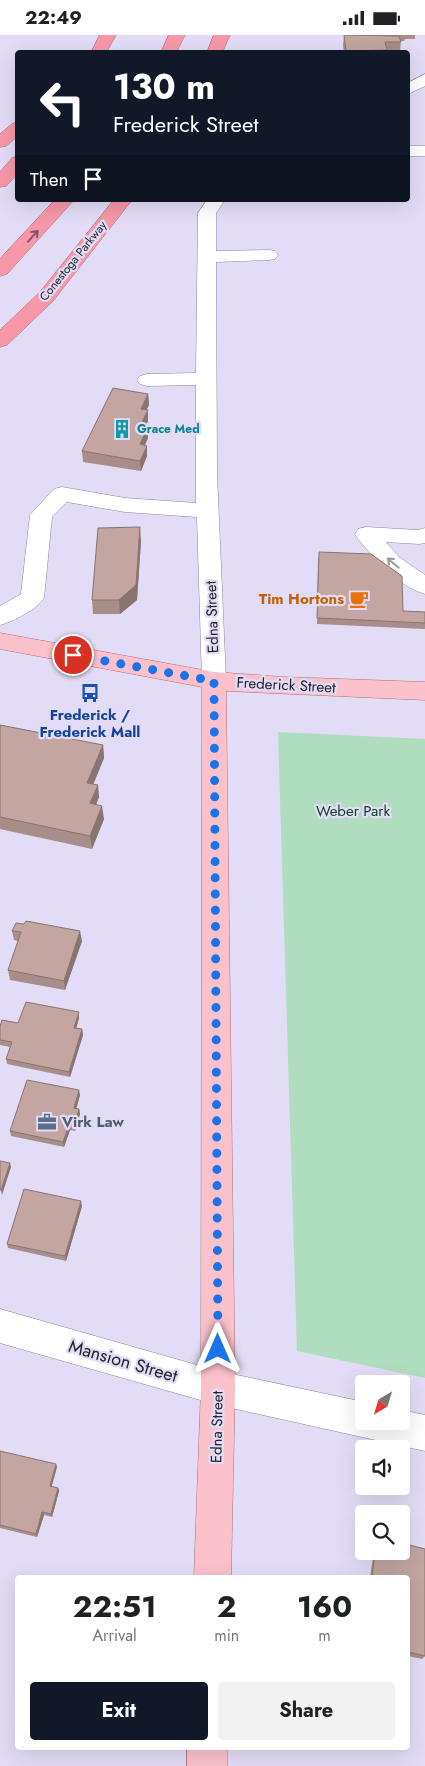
<!DOCTYPE html>
<html lang="en">
<head>
<meta charset="utf-8">
<style>
	:root { --surface:#fff; --page:#f2f2f2; --text:#202124; --muted:#757577; --accent:#111827 }
	body { margin:0; font-family:Jost,sans-serif; background:var(--page); color:var(--text); height:100vh; display:flex; flex-direction:column; font-size:19px; white-space:nowrap }
	* { box-sizing:border-box; margin:0 }
	p { font-size:16px; color:var(--muted) }
	.icon { flex:none; width:28px; height:28px; fill:none; stroke:currentColor; stroke-width:2; stroke-linecap:round; stroke-linejoin:round }
	.map { position:relative; flex:1; overflow:hidden }
	.details { position:absolute; left:15px; top:1540px; width:395px; height:175px; display:flex; flex-direction:column; background:var(--surface); border-radius:5px; box-shadow:0 5px 20px #0002 }
	.details>* { flex:none }
	.guide { position:absolute; left:15px; top:15px; width:395px; height:152px; border-radius:5px; box-shadow:0 5px 20px #0002; background:#111827; color:#fff; overflow:hidden }
	.needle { width:32px; rotate:218deg }
	.controls { position:absolute; left:355px; top:1340px; display:grid; gap:10px }
	.controls a { display:grid; place-items:center; width:55px; height:55px; border-radius:5px; background:var(--surface); box-shadow:0 5px 20px #0002; font-size:25px }
	.pin { position:absolute; display:grid; place-items:center; width:42px; height:42px; color:#fff; margin:-21px; border:2px solid #fff; border-radius:50%; box-shadow:0 1px 5px #0007 }
	.me { position:absolute; width:55px; margin:-28px; rotate:0deg; stroke-linejoin:round; filter:drop-shadow(0 0 4px #0008) }
	.turn { display:flex; align-items:center; gap:18px; height:105px; padding:0 15px; font-size:22px }
	.turn .icon { width:65px; height:65px; stroke-width:2.5 }
	.turn b { display:block; font-size:35px; line-height:42px }
	.then { display:flex; align-items:center; height:48px; padding:0 15px; background:#0003; gap:10px; font-size:19px }
	.eta { display:flex; justify-content:space-evenly; align-items:center; height:85px; text-align:center }
	.eta b { font-size:30px; font-weight:700; line-height:35px }
	.button { display:flex; gap:10px; margin-top:auto; padding:10px 15px }
	.button a { flex:1; height:58px; border-radius:5px; background:var(--accent); color:#fff; font-size:20px; font-weight:700; line-height:58px; text-align:center }
	.button a+a { background:var(--page); color:var(--text) }
	.status { display:flex; justify-content:space-between; align-items:center; height:35px; padding:0 25px; background:var(--surface); direction:ltr }
	.status svg { height:14px; fill:currentColor }
	.map>svg:first-child { display:block }
	.green { fill:#b0ddc0 }
	.lines { fill:none; stroke-linecap:round; stroke-linejoin:round }
	.minor-casing { stroke:#8b869d; stroke-width:1 }
	.major-casing { stroke:#ad6e7c; stroke-width:1 }
	.highway-casing { stroke:#ad6e7c; stroke-width:1 }
	.minor { fill:#fff; fill-rule:evenodd }
	.major { fill:#fac1cb; fill-rule:evenodd }
	.highway { fill:#f797a8; fill-rule:evenodd }
	.wall { fill:#a88e8a }
	.shaded-wall { fill:#887471 }
	.building { fill:#c3a5a1; stroke:#887471 }
	.oneway { stroke:#825663 }
	.oneway2 { stroke:#9c9b9f }
	.route { stroke:#1a73e8; stroke-width:9; stroke-dasharray:0 16.2 }
	.labels { text-anchor:middle; dominant-baseline:central; stroke-width:4.5; stroke-linejoin:round; paint-order:stroke }
	.far-street-label { font-size:12px; fill:#23212a; stroke:#e2dcf6 }
	.far-culture-label { font-size:12px; font-weight:bold; fill:#0d838f; stroke:#e2dcf6; text-anchor:start }
	.food-label { font-size:15px; font-weight:bold; fill:#c56008; stroke:#e2dcf6; text-anchor:end }
	.street-label { font-size:15px; fill:#23212a; stroke:#e2dcf6 }
	.transit-label { font-size:15px; font-weight:bold; fill:#164399; stroke:#e2dcf6 }
	.park-label { font-size:15px; fill:#0c4026; stroke:#e2dcf6 }
	.service-label { font-size:15px; font-weight:bold; fill:#4e5e75; stroke:#e2dcf6; text-anchor:start }
	.near-street-label { font-size:18px; fill:#23212a; stroke:#e2dcf6 }
</style>
</head>
<body>
<div class="status"><b>22:49</b><svg viewBox="0 0 49 12"><path d="M0 12V9h3v3zM5 12V6h3v6zM10 12V3h3v9zM15 12V0h3v12zM26 1h20v11H26zM47 4h2v5h-2z"/></svg></div>
<div class="map">
<svg width="425" height="1731" viewBox="0 0 425 1731">
	<rect width="100%" height="100%" fill="#e2dcf6"/>
	<!-- green -->
	<path class="green" d="M278,697L425,704V1343L297,1316Z"/>
	<g class="lines">
		<!-- minor casing -->
		<g class="minor-casing">
			<path id="minor" d="M425,39V51L408,59V48Z
				M408,111H425V121H408Z
				M207,165H225L216,178V216L269,215L275,216L278,220L275,224L269,225L216,227L217,439L226,646L223,652L214,655L205,652L202,646L197,482L125,477L67,467L52,482L44,563C36,575 14,586 0,590V571L21,559L30,480L54,454L62,452L125,463L196,468V350L147,351L140,349L137,345L140,341L147,339L196,338L198,178Z
				M366,492L418,495L425,493V508L419,509L386,507L399,522L425,540V559C398,551 376,525 358,504L355,499L358,494Z
				M0,1274L218,1336L364,1367V1386H401V1375L425,1380V1416L218,1370L0,1308Z"/>
		</g>
		<!-- major casing -->
		<g class="major-casing">
			<path id="major" d="M0,598L214,637L284,642L425,647V665L226,656L235,1353L231,1542H194L201,1353L202,652L0,614Z
				M187,1712H227V1731H187Z"/>
		</g>
		<!-- highway casing -->
		<g class="highway-casing">
			<path id="highway" d="M100,0H116L106,18H91Z
				M169,0H185L176,18H161Z
				M214,0H230L222,18H207Z
				M18,87V101L6,111L0,112V99L12,89Z
				M18,122V138L6,151L0,152V137L12,123Z
				M55,165H74L7,239L0,241V224Z
				M114,165H132L53,266L7,310L0,312V295L39,258Z"/>
		</g>
		<!-- minor -->
		<use href="#minor" class="minor"/>
		<!-- major -->
		<use href="#major" class="major"/>
		<!-- highway -->
		<use href="#highway" class="highway"/>
	</g>
	<!-- wall -->
	<path class="wall" d="M344,0L374,1V0H415V4H405L404,6H401L400,17L344,18L343,10Z
		M148,359L149,370L146,375L148,386L145,392L148,403L145,410L147,421L141,436L83,427L82,416Z
		M141,506L137,565L120,579H93L92,565Z
		M318,524L403,576L425,577V594L317,589Z
		M0,690L103,710L104,723L93,749L99,762L96,770L104,784L92,814L0,794Z
		M12,896L82,906L65,955L10,945L8,935L18,906L14,905Z
		M79,983L76,993L82,994L83,1000L70,1042L7,1029L6,1024L10,1012L0,1010V991L18,988Z
		M80,1060L76,1074H79L80,1079L75,1096L70,1095L64,1112L11,1101L10,1096Z
		M82,1171L66,1226L8,1213L7,1209Z
		M0,1416L57,1432L51,1451L58,1453L59,1456L52,1482L44,1480L37,1502L0,1493Z
		M401,1508L425,1514V1621L422,1624L408,1621V1542H370L374,1516H401Z"/>
	<!-- shaded-wall -->
	<path class="shaded-wall" d="M148,359L149,370L142,385L141,374Z
		M148,375V386L141,402L140,391Z
		M148,392V403L140,420V409Z
		M147,411V421L141,436L140,426Z
		M140,492L141,506L137,565L120,579L119,565Z
		M103,710L104,723L89,760L87,748Z
		M98,750L99,762L91,781L90,768Z
		M102,771L104,784L92,814L90,801Z
		M80,896L82,906L65,955L64,946Z
		M79,977V983L75,998L74,993Z
		M82,994L83,1000L70,1042L69,1037Z
		M79,1055L80,1060L75,1078L74,1073Z
		M79,1074L80,1079L75,1096L74,1091Z
		M69,1090L70,1095L64,1112L63,1107Z
		M10,1128L11,1132L2,1160L1,1155Z
		M81,1166L82,1171L66,1226L65,1221Z
		M56,1429L57,1432L51,1454L50,1451Z
		M58,1453L59,1456L52,1482L51,1479Z
		M42,1477L44,1480L37,1502L36,1499Z"/>
	<!-- building -->
	<path class="building" d="M344,0L399,1L401,7H385L387,15L346,16Z
		M113,353L148,359L141,374L148,375L140,391L148,392L140,409L147,411L140,426L82,416Z
		M140,492L136,550L119,565H92L98,493Z
		M319,517L371,519L402,541L403,576L425,577V588L317,583Z
		M0,690L103,710L87,748L98,750L90,768L102,771L90,801L0,782Z
		M26,886L80,896L64,946L8,935L21,897L12,896L16,888L24,889Z
		M26,967L79,977L74,993L82,994L69,1037L6,1024L12,1007L0,1005V991L2,985L18,988Z
		M27,1045L79,1055L74,1073L79,1074L74,1091L69,1090L63,1107L10,1096Z
		M0,1126L10,1128L1,1155H0Z
		M24,1154L81,1166L65,1221L7,1209Z
		M0,1416L56,1429L50,1451L58,1453L51,1479L42,1477L36,1499L0,1490Z
		M401,1508L425,1514V1621L408,1617V1542H372L375,1516H401Z"/>
	<!-- one-way arrows -->
	<defs><path id="oneway-shaft" d="M-6 0H5M1.5-3L5.5 0L1.5 3" fill="none" stroke-width="1.6" stroke-linecap="round" stroke-linejoin="round" transform="scale(1.25)"/></defs>
	<use class="oneway" href="#oneway-shaft" transform="translate(33 201) rotate(-48)"/>
	<use class="oneway2" href="#oneway-shaft" transform="translate(393 528) rotate(-140)"/>
	<g class="lines">
		<!-- route -->
		<path class="route" d="M73,620L214,646L218,1314"/>
	</g>
	<!-- icons -->
	<defs>
		<g id="building-bare" transform="scale(1.5)"><path d="M-4-6H4V6H1V3H-1V6H-4ZM-2.5-4.3h1.7v1.8h-1.7ZM.8-4.3h1.7v1.8H.8ZM-2.5-1h1.7V.8h-1.7ZM.8-1h1.7V.8H.8Z" fill="#0f9aa8" stroke="#e2dcf6" stroke-width="2.5" paint-order="stroke"/></g>
		<g id="cafe-bare" transform="scale(1.5)"><path d="M-5.5-4.5H6V0H3Q3 3.5 0 3.5H-2.5Q-5.5 3.5-5.5 0ZM3-3.2v2h1.7v-2ZM-6 4.5H4V6H-6Z" fill="#e8710a" stroke="#e2dcf6" stroke-width="2.5" paint-order="stroke"/></g>
		<g id="bus-bare" transform="scale(1.5)"><path d="M-5-6H5V4H4V6H2V4H-2V6H-4V4H-5ZM-3.5-4V0h7V-4ZM-3.5 1.2v1.5H-2V1.2ZM2 1.2v1.5H3.5V1.2Z" fill="#1a4fb4" stroke="#e2dcf6" stroke-width="2.5" paint-order="stroke"/></g>
		<g id="office-bare" transform="scale(1.5)"><path d="M-6-3h4V-5.5h4V-3h4V5H-6ZM-1-4.5V-3h2v-1.5ZM-6 0V1H6V0Z" fill="#5c6f8a" stroke="#e2dcf6" stroke-width="2.5" paint-order="stroke"/></g>
	</defs>
	<g fill-rule="evenodd">
		<use href="#building-bare" x="122" y="394"/>
		<use href="#cafe-bare" x="359" y="564"/>
		<use href="#bus-bare" x="90" y="658"/>
		<use href="#office-bare" x="47" y="1087"/>
	</g>
	<g class="labels">
		<!-- far-street labels -->
		<g class="far-street-label">
			<text transform="translate(73 226) rotate(-51)">Conestoga Parkway</text>
		</g>
		<!-- far-culture labels -->
		<g class="far-culture-label">
			<text x="137" y="394">Grace Med</text>
		</g>
		<!-- food labels -->
		<g class="food-label">
			<text x="344" y="564">Tim Hortons</text>
		</g>
		<!-- street labels -->
		<g class="street-label">
			<text transform="translate(212 582) rotate(-92)">Edna Street</text>
			<text transform="translate(286 650) rotate(3)">Frederick Street</text>
			<text transform="translate(217 1392) rotate(-89)">Edna Street</text>
		</g>
		<!-- transit labels -->
		<g class="transit-label">
			<text x="90" y="680">Frederick /<tspan x="90" dy="17">Frederick Mall</tspan></text>
		</g>
		<!-- park labels -->
		<g class="park-label">
			<text x="353" y="776">Weber Park</text>
		</g>
		<!-- service labels -->
		<g class="service-label">
			<text x="62" y="1087">Virk Law</text>
		</g>
		<!-- near-street labels -->
		<g class="near-street-label">
			<text transform="translate(123 1326) rotate(16)">Mansion Street</text>
		</g>
	</g>
</svg>
<div class="controls">
<a><svg class="needle" viewBox="-14 -14 28 28"><path d="M0-13l5 13h-10z" fill="#e53935"/><path d="M0 13l5-13h-10z" fill="#757577"/></svg></a>
<a><svg class="icon" aria-label="sound" viewBox="0 0 24 24"><path d="M4 9h4l5-4v14l-5-4H4zM17 9q2 3 0 6"/></svg></a>
<a><svg class="icon" aria-label="search" viewBox="0 0 24 24"><circle cx="10" cy="10" r="6"/><path d="M15 15l6 6"/></svg></a>
</div>
<div class="pin" style="left:73px;top:620px;background:#d93025"><svg class="icon" aria-label="arrive" viewBox="0 0 24 24"><path d="M6 21V4h12l-3 4 3 4H6"/></svg></div>
<svg class="me" style="left:218px;top:1314px" viewBox="-20 -20 40 40"><path d="M0-17L14 15 0 8-14 15z" fill="#1a73e8" stroke="#fff" stroke-width="4"/></svg>
<div class="guide">
<div class="turn"><svg class="icon" aria-label="left" viewBox="0 0 24 24"><path d="M17 20v-9H6M10 6l-5 5 5 5"/></svg><div><b>130 m</b>Frederick Street</div></div>
<div class="then">Then<svg class="icon" aria-label="arrive" viewBox="0 0 24 24"><path d="M6 21V4h12l-3 4 3 4H6"/></svg></div>
</div>
<section class="details">
<div class="eta">
<div><b>22:51</b><p>Arrival</p></div>
<div><b>2</b><p>min</p></div>
<div><b>160</b><p>m</p></div>
</div>
<div class="button"><a>Exit</a><a>Share</a></div>
</section>
</div>
</body>
</html>
